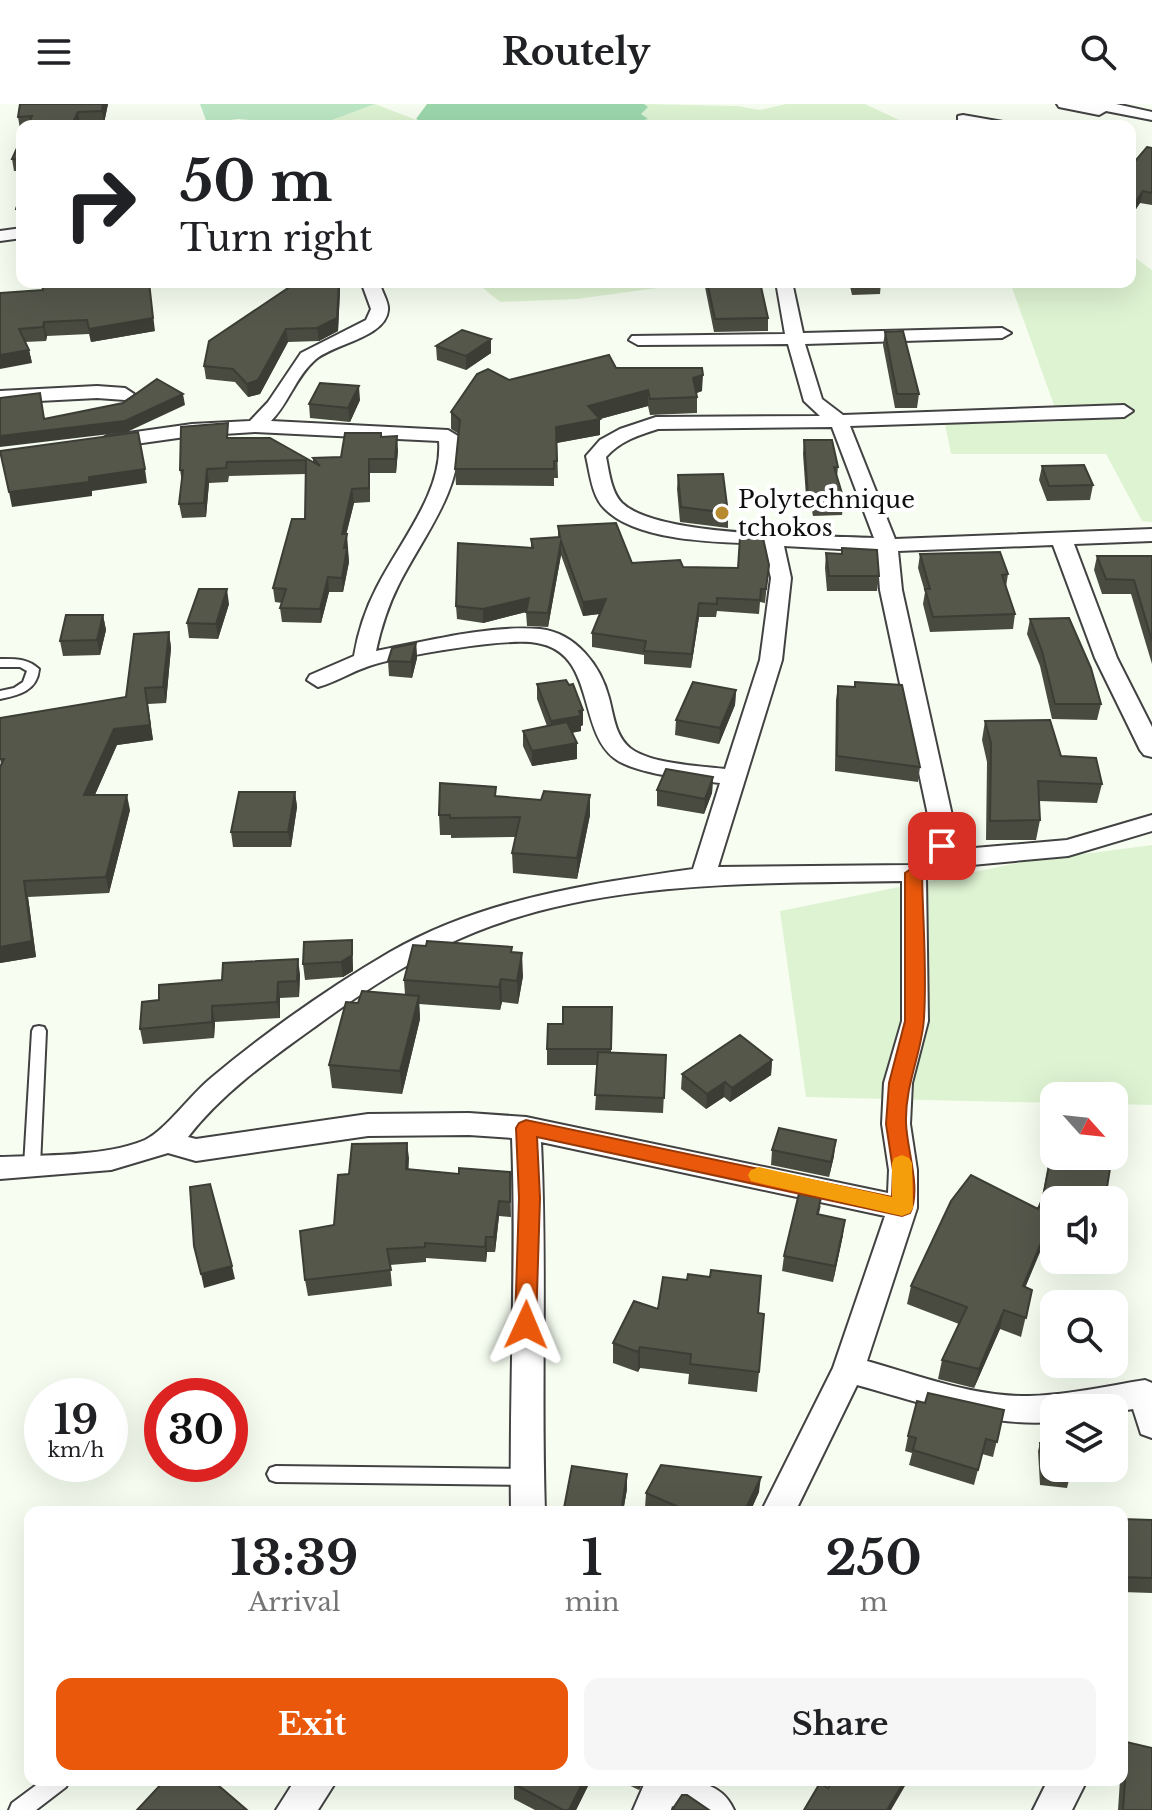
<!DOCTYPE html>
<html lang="en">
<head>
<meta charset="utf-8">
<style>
	:root { --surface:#fff; --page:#f6f6f6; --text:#202124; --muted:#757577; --accent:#ea580c }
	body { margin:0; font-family:"Libre Baskerville",serif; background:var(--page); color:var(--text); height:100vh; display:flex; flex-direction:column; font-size:30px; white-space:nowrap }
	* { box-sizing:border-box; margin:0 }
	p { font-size:26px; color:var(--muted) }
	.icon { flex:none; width:44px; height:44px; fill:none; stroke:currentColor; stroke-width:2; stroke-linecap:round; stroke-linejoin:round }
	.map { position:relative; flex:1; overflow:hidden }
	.details { position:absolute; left:24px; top:1402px; width:1104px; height:280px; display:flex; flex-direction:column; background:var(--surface); border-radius:16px; box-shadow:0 8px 32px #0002 }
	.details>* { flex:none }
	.guide { position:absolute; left:16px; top:16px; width:1120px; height:168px; border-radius:16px; box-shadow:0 8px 32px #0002; background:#fff; color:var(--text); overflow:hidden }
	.needle { width:52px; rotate:117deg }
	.tools { position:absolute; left:1040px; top:978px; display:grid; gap:16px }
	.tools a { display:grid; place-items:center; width:88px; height:88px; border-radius:16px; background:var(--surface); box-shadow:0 8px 32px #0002; font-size:40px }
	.speed { position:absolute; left:24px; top:1274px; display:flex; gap:16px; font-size:40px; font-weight:700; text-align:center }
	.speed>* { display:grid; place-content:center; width:104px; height:104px; border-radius:50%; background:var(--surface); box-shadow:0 8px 32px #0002; line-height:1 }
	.speed small { font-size:20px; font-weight:400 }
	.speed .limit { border:12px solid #d22; background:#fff; color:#111 }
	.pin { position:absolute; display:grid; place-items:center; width:68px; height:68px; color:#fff; margin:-34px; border-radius:16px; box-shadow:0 4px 12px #0006 }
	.me { position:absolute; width:88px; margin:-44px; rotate:1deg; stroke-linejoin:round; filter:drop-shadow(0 0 6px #0008) }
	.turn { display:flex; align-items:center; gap:28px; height:168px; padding:0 32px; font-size:36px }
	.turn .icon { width:104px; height:104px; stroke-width:2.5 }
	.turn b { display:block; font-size:56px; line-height:68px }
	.eta { display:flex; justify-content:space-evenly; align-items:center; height:136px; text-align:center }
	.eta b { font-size:48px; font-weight:800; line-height:56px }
	.button { display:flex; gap:16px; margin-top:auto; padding:16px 32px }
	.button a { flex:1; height:92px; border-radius:16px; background:var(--accent); color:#fff; font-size:32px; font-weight:800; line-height:92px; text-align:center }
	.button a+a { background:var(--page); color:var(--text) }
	header { display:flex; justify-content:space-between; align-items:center; height:104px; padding:0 32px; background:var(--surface); font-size:36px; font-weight:800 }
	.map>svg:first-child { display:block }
	.farmland { fill:#def3d2 }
	.green { fill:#bce7c5 }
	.forest { fill:#9cd7ac }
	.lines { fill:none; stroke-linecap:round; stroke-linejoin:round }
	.service-casing { stroke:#424242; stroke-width:4 }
	.minor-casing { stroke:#424242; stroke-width:4 }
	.service { fill:#fff; fill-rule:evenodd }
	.minor { fill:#fff; fill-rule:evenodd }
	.wall { fill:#494b40 }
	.shaded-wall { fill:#3c3d34 }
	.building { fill:#55574b; stroke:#3c3d34; stroke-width:2 }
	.route { fill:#ea580c; stroke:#983908; stroke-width:2 }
	.slow { fill:#f59e0b }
	.poi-dot { fill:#b78a2f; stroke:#fff; stroke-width:3 }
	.labels { text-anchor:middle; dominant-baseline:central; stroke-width:8; stroke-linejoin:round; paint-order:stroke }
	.far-poi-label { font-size:24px; fill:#0f0f0f; stroke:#fff; text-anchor:start }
</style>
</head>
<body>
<header><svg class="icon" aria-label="menu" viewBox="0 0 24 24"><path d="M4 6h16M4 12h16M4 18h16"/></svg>Routely<svg class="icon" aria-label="search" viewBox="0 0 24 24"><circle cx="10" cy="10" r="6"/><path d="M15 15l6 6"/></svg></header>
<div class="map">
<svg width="1152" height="1706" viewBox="0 0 1152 1706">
	<rect width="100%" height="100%" fill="#f7fef1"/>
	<!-- farmland -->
	<path class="farmland" d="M375,0L432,22H316Z
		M644,0L738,2L760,6L786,0H865L912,22H622L647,16L641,10L648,3Z
		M1130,150L1152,166V418L1142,417L1106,350H951L945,320L1060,318L1010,178H1130Z
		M476,178H678V181L577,195L500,198Z
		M1152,741V1001L1114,1000V992H1054V999L806,993L780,807L1023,758Z"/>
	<!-- green -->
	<path class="green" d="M200,0H375L316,22L238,15L207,19Z"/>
	<!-- forest -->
	<path class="forest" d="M427,0H644L648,3L641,10L648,15L622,22H432L416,15Z"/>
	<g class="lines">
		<!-- service casing -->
		<g class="service-casing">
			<path id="service" d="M0,555C15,555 27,554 39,565C37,587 19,591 0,595V587L14,584L23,578L27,567L20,563H0Z
				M39,922L44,923L46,927L40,1062L37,1066H27L24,1062L32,927L34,923Z
				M276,1362L527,1365L533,1367L536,1373L533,1379L527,1381L276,1378L270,1376L267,1370L270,1364Z
				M43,1676H69L66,1683L36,1706H9L12,1699Z"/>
		</g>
		<!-- minor casing -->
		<g class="minor-casing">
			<path id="minor" d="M1057,0H1116L1152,8V16L1106,7L1099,11L1059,3Z
				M963,11L1003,18L1010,22H978L958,18V12Z
				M22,124V134L0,137V127Z
				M366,178H382L381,183C383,190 389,199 388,206C386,234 331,240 314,257C295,274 289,299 271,317L448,326L458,332C463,386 421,435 398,482C388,502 381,524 376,547C427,537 488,521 540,525C576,529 601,562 609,594C614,613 615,631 630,644C650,660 700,662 725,665L760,556L771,474L763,440C719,438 638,438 605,405C592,393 590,369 586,352L600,336L620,325L656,313L820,312L804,297L788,240L638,241L629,236L632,232L785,230L776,178H792L803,229L1002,224L1011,229L1002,234L805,240L822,295L843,311L1124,301L1133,307L1124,313L850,322L895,435L1152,425V437L1074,440L1117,554L1152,623V653L1144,651L1140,646L1095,554L1053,441L898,447L902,486L955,725L951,746L1067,736L1152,711V727L1068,752L939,764L926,773L928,917L912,979L910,1020L917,1066V1104L867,1257C920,1272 974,1293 1029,1292C1068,1291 1107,1282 1145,1276L1152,1279V1334L1141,1330L1133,1305L1114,1308V1304H1054V1318C985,1323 923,1299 857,1281L795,1408H761L833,1264L885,1112L541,1038C547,1161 541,1285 545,1408H511C509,1283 517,1158 512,1034L469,1031L368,1032L196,1057L168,1049L111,1066L0,1075V1053C43,1051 105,1053 145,1036C166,1026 190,991 211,974C266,928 327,885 390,848C482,795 588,780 693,765L720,679C695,676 634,670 614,654C577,625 596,549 537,539C507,533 399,552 369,562C351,568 336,578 318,583L307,576L310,571L354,552C358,528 366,504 377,483C399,439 443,388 439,337L255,328L192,332L107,344L97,338L107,332L192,320L250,317L268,298L301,249L366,216L371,205L363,183ZM832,323L874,434C819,431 659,434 622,399C611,388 609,367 606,353C620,337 639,331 658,325ZM784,442L877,447L880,486L931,725L926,747L909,761L718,763L782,556L791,474ZM902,777V917L884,979L882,1020L889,1066L888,1089L526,1013L469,1009L368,1010L196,1035L188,1033C222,989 270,955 316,922C356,893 398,864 444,842C582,774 751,780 902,777Z
				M97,282L125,284L134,290L125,296L97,294L0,299V287Z
				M295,1676H337L318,1706H276Z
				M646,1676C678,1676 719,1671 734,1706H679L672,1702L671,1706H633Z
				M1048,1676H1087L1072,1706H1033Z"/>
		</g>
		<!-- service -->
		<use href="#service" class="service"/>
		<!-- minor -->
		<use href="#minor" class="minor"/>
	</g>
	<!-- wall -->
	<path class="wall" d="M20,0H108L104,19L80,20L79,22H22V25H20L18,13Z
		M22,33V67H14L12,55Z
		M1152,44V101L1140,99L1130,114V63Z
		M22,86V119L19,117L16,105Z
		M704,178H760L768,214V227L714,228Z
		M849,178H881L880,190L852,191Z
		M43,186L155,227L91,238L89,230L47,232L46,237L25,238L29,246L32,259L0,189Z
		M340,187L338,227L319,237L288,238L260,290L248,293L235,278L206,275L204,262Z
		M885,228L919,290L917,304H895L883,241Z
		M436,242L491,249L466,266L437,256Z
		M616,264L702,287L697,289V309L650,311L648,302L600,315V331L557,339L558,374H554V382L456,381L455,365L459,330L451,325V308L509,276Z
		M360,296L350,318L310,314L309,300Z
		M381,329V333L398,346L396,369H370V398L354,399L346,430L349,458L343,488H329L321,519L282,518L280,504L282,499L275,498L273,484L305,415L306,370L229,372L228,378L209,379L206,413L182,414L179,400L182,378L180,366L230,334L313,358V354L341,353Z
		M804,336L838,363L837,373L844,396L842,411L813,412L812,407H807L803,350Z
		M1042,362L1093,381L1090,396L1047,397L1039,376Z
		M678,371L728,409V424L680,418L677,385Z
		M558,422L632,459L683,463L738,464L769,461L765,499L760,498L759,510L717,507L716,513H699L691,564L644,560V551L592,543V529L600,510L583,512L561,451L548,523L527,522L526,508L483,519L457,515L456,502L531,444V435L558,433Z
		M842,444L879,472L877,487H827L825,464L826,449L841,450Z
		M920,450L1008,470L1006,483L1015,510L1013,525L930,528L923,500L925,488L918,464Z
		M1097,452H1152V560L1131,490H1102L1094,466Z
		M229,500L218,535L189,534L187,519Z
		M103,511L106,526L100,551L63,552L60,537Z
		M1030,515L1101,600L1097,616L1052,615L1040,562L1027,530Z
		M169,528L171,544L166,599L148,600L153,636L117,641L95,691L130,706L109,789L28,793L36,853L0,859V663L1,660L0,655L126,593Z
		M416,539L417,554L412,574L389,572L388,557Z
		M537,580L583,606V621L581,622V627L572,629L577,655L532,662L523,642V627L547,622L537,595Z
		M838,582L855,583L920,663L918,678L835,667L836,596Z
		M736,586L735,601L719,640L675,631L676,616Z
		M985,617L1061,652L1102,680L1097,699L1039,697L1040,716L1036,736H986L987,658L982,636Z
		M713,673L712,689L704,710L657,702V686Z
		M295,688L297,703L291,743H233L231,728Z
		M496,692L590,711L577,775L513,769L512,749L516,733L451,734V731H440L439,711Z
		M352,836L353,867L343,873L305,876L303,860Z
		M426,842L512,843V848L523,872L518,900L502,898L500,906L419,900L420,915L402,990L332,984L329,961L358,899L405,891L404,876Z
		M300,870L299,893L280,894V914L215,918L214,934L143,940L140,925L159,896Z
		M612,903L611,948L666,951L663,1009L595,1006L598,961H547V945L563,920Z
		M772,956L771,971L730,998L724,993L706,1005L681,985L682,970Z
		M1054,1033V1138L1045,1136L1025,1183L1032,1186L1021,1233L1000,1225L974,1284L938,1275L942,1256L959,1220L907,1200L911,1182L1038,1105L1041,1098Z
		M407,1039L408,1065L459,1070L510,1068L511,1113L499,1112L495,1148H487L486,1158L426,1154V1158L390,1161L392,1182L308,1192L305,1176L334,1121L349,1070Z
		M772,1046L834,1052L829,1073L771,1061Z
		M821,1101L819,1110L843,1131L833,1178L782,1167L784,1152Z
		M658,1205L758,1209L759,1268L757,1288L688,1280L689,1270L640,1264L638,1268L613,1259V1239Z
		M925,1299L1004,1306L993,1353L982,1350L974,1381L909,1361L912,1349L905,1347L908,1332Z
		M1040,1339L1069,1376L1067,1384L1040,1381L1038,1347Z
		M627,1370V1385L623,1408H564V1404Z
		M759,1388L750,1408H654L645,1404L646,1389Z
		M1122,1415L1152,1416V1489L1122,1488Z
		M1122,1637L1152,1706H1118L1120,1676H1122Z
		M507,1676H591L576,1706H535L514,1695V1680Z
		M618,1676H644L639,1686Z"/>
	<!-- shaded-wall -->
	<path class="shaded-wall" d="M103,0H108L104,19L102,7Z
		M78,8L80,20L79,22H71Z
		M1143,87L1140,99L1130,114L1131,104Z
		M149,178L155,227L91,238L89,225Z
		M340,178V187L338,227L319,237L317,224Z
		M44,218L47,232L46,237L43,223Z
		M286,225L288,238L260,290L248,293L247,280Z
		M491,235V249L466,266V252Z
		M29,246L32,259L0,265V251Z
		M703,271L702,287L693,290V274Z
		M359,282L360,296L350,318L348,304Z
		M648,286V302L600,315V331L556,339V323L588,302Z
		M183,290L185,301L127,328L0,343V332Z
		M397,332L398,346L396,369L395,355Z
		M145,365L147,379L92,387V392L12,403L9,388L89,373Z
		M207,365L209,379L206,413L204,399Z
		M352,385L354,399L343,444L342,430Z
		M347,430L349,458L343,488L342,474L344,444Z
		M561,437V451L548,523V509Z
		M328,473L329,488L321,519L320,505Z
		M227,485L229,500L218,535L216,520Z
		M529,494L530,507L483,519V505Z
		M606,495V509L583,512V498Z
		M699,499V513L691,564L692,550Z
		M103,511L106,526L100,551L97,536Z
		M169,528L171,544L166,599L163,583Z
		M416,539L417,554L412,574L411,558Z
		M145,584L153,636L117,641L88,706L84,691L114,625Z
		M736,586L735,601L719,640L720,624Z
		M583,606V621L581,622V627L551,632V617Z
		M577,639V655L532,662V647Z
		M713,673L712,689L704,710L705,695Z
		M295,688L297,703L291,743L288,728Z
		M127,691L130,706L109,789L106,773Z
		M590,691V711L577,775V754Z
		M24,777L28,793L36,853L0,859V843Z
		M352,836L353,867L343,873L341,858Z
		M522,849L523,872L518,900L517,877Z
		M298,855L300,870L299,893L297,877Z
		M501,875L502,898L500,906L499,883Z
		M278,878L280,894V914L277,898Z
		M419,892L420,915L402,990L400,967Z
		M212,902L215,918L214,934L212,918Z
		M772,956L771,971L730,998L732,984Z
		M725,978L724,993L706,1005L707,990Z
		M836,1036L834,1052L829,1073L831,1058Z
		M407,1039L409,1054L408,1080L406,1065Z
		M499,1097V1112L495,1148L494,1133Z
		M845,1116L843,1131L833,1178L835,1162Z
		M1050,1117L1045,1136L1018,1201L1023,1182Z
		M486,1133L487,1148L486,1158L485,1143Z
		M232,1162L235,1175L204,1184L201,1170Z
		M1004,1206L1000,1225L974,1284L979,1265Z
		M640,1243V1264L638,1268V1248Z
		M627,1370V1385L623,1408H621Z
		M761,1373L759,1388L750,1408H744Z
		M584,1676H591L576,1706H569Z
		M639,1676H644L639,1686Z
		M905,1676H907L905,1682L891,1706H887Z"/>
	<!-- building -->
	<path class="building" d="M20,0H103L102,7L78,8L71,22H27L32,12L18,13Z
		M22,33V55H12Z
		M1147,43L1152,44V89L1143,87L1131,104H1130V63Z
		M22,86V107L16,105Z
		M55,178H149L153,214L89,225L87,216L44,218L43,223L19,225L29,246L0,251V189L43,186L42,181Z
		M297,178H339L337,214L317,224L286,225L258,276L247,280L233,265L204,262L209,237Z
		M707,178H760L768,214L715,215Z
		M462,226L491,235L466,252L436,242Z
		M903,227L919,290H897L885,228Z
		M609,251L616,264H702L703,271L693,274L697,293L650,295L648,286L588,302L600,315L556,323L557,357H554V365H455L460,316L451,308L477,270L488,265L509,276Z
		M157,275L183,290L125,317L0,332V294L40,289L44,315L123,299Z
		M320,279L359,282L348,304L309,300Z
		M228,319L227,334H270L320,362L313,354L341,353L345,329H381V333L397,332L395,355H369V384L352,385L342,430H347L344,444H347L342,474L328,473L320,505L280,504L286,485L273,484L292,415H305L306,356L227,358L226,364L207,365L204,399L179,400L183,366H180L181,323Z
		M138,328L145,365L89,373V378L9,388L0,347Z
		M804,336H832L838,363H834L844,396L814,397L813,392H808Z
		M1084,361L1093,381L1049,382L1042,362Z
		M723,370L728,409L681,403L678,371Z
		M616,419L632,459L680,456L683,463L738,464L740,433L763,434L769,461L766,485H761L760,496L717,494V500L699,499L692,550L644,547L646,537L592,529L606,495L583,498L561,437L548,509L526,508L529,494L483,505L456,502L458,439L533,444L531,435L560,433L558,422Z
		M842,444L877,446L879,472H829L826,449L842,450Z
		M1000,448L1008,470L1002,471L1015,510L933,513L925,485H930L920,450Z
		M1097,452H1152V537L1134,476L1106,475Z
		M199,485H227L216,520L187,519Z
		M66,511H103L97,536L60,537Z
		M1069,514L1091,564L1101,600H1055L1042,547L1030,515Z
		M169,528L163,583L145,584L150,621L114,625L84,691H127L106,773L24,777L32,837L0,843V663L4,655H0V614L126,593L134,530Z
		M416,539L411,558L388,557L392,544Z
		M566,576L569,581L573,580L583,606L579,607L581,612L551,617L537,580Z
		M693,578L736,586L720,624L676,616Z
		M855,578L902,581L920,663L837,652L838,582L855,583Z
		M1050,616L1061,652L1096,654L1102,680L1038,677L1040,716L990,717L991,639L985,617Z
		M567,618L577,639L532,647L523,627Z
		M666,665L713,673L705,695L657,686Z
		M440,679L496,683L495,692L541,696L544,687L590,691L577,754L512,749L520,713L450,714V711H439Z
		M239,688H295L288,728H231Z
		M352,836V851L341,858L303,860L304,838Z
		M427,837L512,843L511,848L522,849L517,877L501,875L499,883L404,876L413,841L426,842Z
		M298,855L297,877L278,878L277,898L212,902V918L140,925L142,898L159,896V881L222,876L223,859Z
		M362,887L419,892L400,967L329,961L346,898L358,899Z
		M563,903H612L611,945H547L548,920H563Z
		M740,931L772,956L732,984L725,978L707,990L682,970Z
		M598,948L666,951L664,994L595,991Z
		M779,1024L836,1036L831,1058L772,1046Z
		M1054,1034V1052H1112L1105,1096H1054V1118L1050,1117L1023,1182L1032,1186L1026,1214L1004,1206L979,1265L942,1256L967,1203L911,1182L951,1097L971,1071L1038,1105L1043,1093Z
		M407,1039L406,1065L459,1070V1064L510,1068V1098L499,1097L494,1133H486L485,1143L425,1139V1143L387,1145L391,1166L305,1176L300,1127L334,1121L338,1071L349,1070L352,1040Z
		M210,1080L232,1162L201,1170L194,1142L190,1083Z
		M801,1081L823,1086L817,1110L845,1116L835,1162L784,1152Z
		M711,1166L761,1172L758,1209L764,1210L759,1268L690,1260L691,1250L640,1243L638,1248L613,1239L634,1197L658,1205L663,1173L687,1176L688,1170L710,1173Z
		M928,1289L1004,1306L997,1338L986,1335L978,1366L913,1346L916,1334L908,1332L917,1297L925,1299Z
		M1040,1339L1054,1340V1364H1069V1376L1043,1374Z
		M661,1361L761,1373L744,1408H690L646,1389Z
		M572,1362L627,1370L621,1408H590L564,1404Z
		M1122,1415L1152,1416V1474L1122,1473Z
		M1122,1637L1152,1644V1706H1123L1126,1663L1122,1661Z
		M165,1676H212L247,1706H137Z
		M516,1676H584L569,1706H563L514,1680Z
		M833,1676H905L887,1706H804L820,1679L828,1684Z
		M682,1691H687L709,1706H672Z"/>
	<!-- route -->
	<path class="route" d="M942,736L951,742L941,760L922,771C923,819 927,867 924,914C922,949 905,980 906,1018C906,1043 922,1085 910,1109L902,1112L537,1033L540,1094L536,1221L533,1227L526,1230L518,1227L515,1221L519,1094L516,1024L519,1019L526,1016L892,1093L893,1066L886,1020L889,979L905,917V769L928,753L936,738Z"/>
	<!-- slow -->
	<path class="slow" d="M902,1051L909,1054L912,1059L913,1104L910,1109L902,1112L759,1079L751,1077L748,1071L751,1066L759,1063L892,1093V1059L894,1054Z"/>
	<!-- markers -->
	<circle class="poi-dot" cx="722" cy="409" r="8"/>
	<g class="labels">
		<!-- far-poi labels -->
		<g class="far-poi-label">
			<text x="738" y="395">Polytechnique<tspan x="738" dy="28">tchokos</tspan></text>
		</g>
	</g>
</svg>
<div class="tools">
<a><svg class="needle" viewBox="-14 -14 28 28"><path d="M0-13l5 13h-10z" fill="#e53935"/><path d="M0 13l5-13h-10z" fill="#757577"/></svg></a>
<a><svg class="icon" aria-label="sound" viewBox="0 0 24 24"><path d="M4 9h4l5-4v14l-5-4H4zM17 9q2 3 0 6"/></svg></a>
<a><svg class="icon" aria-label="search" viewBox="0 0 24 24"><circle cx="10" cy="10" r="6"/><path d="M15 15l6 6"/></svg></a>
<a><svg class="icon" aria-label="layers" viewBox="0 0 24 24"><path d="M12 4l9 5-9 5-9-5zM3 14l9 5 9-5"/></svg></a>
</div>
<div class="speed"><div>19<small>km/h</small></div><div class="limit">30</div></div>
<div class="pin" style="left:942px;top:742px;background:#d93025"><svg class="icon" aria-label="arrive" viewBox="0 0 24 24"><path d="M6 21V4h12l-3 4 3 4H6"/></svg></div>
<svg class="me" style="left:526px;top:1221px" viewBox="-20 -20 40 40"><path d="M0-17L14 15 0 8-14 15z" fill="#ea580c" stroke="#fff" stroke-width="4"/></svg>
<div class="guide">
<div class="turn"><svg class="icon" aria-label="right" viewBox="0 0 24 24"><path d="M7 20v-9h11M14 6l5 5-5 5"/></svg><div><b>50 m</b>Turn right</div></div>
</div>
<section class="details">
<div class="eta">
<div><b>13:39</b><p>Arrival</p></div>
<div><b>1</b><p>min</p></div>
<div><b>250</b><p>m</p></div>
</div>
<div class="button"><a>Exit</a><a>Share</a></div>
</section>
</div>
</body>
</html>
